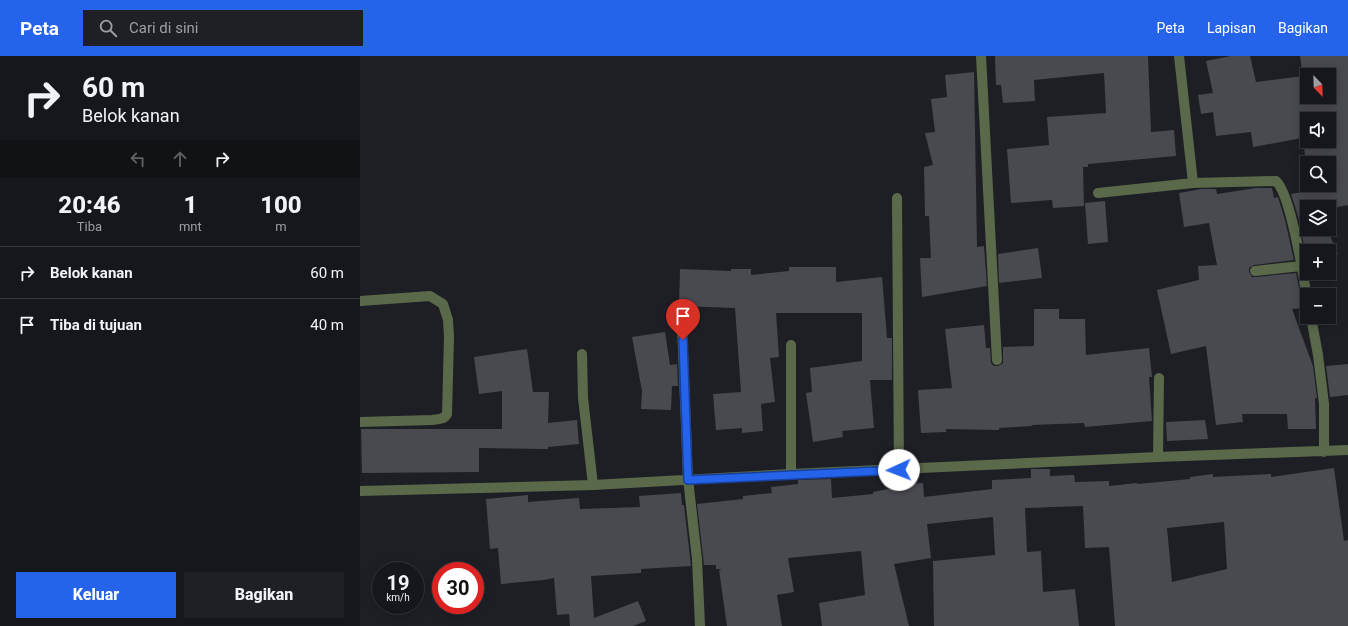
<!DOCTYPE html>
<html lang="id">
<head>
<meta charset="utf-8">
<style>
	:root { --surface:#16171c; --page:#1f2025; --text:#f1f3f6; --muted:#9e9fa3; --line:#35363b; --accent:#2563eb }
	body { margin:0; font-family:Roboto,sans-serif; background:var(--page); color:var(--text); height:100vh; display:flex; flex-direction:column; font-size:15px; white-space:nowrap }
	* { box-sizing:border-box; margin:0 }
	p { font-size:13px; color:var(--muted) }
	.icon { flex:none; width:22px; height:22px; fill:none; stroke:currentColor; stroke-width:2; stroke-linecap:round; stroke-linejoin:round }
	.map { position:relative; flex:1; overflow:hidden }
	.drawer { display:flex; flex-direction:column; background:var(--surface); width:360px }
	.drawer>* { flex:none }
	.hud { background:#16171c; color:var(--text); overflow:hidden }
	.needle { width:26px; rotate:157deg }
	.tools { position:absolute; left:940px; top:12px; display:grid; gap:8px }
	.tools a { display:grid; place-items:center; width:36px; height:36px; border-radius:0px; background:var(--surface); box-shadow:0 2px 10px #0003,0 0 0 1px var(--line); font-size:20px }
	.speed { position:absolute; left:12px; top:506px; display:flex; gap:8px; font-size:20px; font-weight:700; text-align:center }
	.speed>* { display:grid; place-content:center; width:52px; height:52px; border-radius:50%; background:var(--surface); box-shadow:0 2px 10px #0003,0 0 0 1px var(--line); line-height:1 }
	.speed small { font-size:10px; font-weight:400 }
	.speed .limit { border:6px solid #d22; background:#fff; color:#111 }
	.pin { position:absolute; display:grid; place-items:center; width:34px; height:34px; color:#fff; margin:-41px -17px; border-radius:50% 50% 50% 0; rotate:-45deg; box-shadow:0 0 4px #0007 }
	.pin .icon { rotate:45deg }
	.me { position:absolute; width:44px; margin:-22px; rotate:268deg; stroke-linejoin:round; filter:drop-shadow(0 0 3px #0008) }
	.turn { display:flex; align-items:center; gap:14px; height:84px; padding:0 16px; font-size:18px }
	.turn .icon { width:52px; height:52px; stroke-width:2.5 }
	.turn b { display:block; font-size:28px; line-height:34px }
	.lanes { display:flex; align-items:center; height:38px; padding:0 16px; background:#0003; justify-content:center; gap:20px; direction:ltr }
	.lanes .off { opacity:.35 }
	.eta { display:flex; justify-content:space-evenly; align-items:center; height:68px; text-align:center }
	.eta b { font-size:24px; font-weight:800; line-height:28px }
	.cta { display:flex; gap:8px; margin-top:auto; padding:8px 16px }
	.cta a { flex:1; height:46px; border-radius:0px; background:var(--accent); color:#fff; font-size:16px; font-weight:800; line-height:46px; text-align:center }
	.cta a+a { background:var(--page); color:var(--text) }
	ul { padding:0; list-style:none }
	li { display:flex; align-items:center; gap:12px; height:52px; padding:0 16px; border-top:1px solid var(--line) }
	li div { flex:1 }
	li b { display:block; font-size:15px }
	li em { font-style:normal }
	header { display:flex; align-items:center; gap:24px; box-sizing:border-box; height:56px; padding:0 20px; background:var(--accent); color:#fff }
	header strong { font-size:19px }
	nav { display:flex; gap:22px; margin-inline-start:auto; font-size:14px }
	.search { width:280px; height:36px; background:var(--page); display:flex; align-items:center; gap:10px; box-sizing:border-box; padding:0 14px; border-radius:0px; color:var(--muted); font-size:15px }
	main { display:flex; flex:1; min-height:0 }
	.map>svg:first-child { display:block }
	.building { fill:#494950; fill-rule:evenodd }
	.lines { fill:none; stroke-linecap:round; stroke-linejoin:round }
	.minor { stroke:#5a694a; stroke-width:10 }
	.route-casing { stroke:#184099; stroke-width:10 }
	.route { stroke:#2563eb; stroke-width:7 }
</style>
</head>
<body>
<header>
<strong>Peta</strong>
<div class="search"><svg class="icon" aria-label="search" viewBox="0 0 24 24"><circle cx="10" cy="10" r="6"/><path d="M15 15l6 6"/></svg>Cari di sini</div>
<nav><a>Peta</a><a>Lapisan</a><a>Bagikan</a></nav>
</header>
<main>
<section class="drawer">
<div class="hud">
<div class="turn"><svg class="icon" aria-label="right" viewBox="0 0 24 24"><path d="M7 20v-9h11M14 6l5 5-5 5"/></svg><div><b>60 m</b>Belok kanan</div></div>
<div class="lanes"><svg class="icon off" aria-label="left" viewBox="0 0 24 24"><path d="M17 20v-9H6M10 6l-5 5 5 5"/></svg><svg class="icon off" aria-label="ahead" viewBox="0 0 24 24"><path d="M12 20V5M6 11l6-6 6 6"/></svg><svg class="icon" aria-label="right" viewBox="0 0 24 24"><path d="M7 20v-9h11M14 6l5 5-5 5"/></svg></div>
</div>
<div class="eta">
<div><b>20:46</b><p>Tiba</p></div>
<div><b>1</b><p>mnt</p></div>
<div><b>100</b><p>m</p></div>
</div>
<ul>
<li><svg class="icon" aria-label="right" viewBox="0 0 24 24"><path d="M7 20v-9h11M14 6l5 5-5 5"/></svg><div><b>Belok kanan</b></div><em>60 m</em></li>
<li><svg class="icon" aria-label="arrive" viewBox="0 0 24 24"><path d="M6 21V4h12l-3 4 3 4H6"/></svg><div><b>Tiba di tujuan</b></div><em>40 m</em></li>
</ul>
<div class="cta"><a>Keluar</a><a>Bagikan</a></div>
</section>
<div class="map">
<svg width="988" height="570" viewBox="0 0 988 570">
	<rect width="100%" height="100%" fill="#1e1f25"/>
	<!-- building -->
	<path class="building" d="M635,0H788L791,76L814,74L816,100L728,108V111H723L724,150L693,152L692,144L651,147L647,93L689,89L687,61L746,57L744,17L674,24L675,45L643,47L641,29H636Z
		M871,0H890L896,26L943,20L940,0H988V149L969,153V151H947V173H967L978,198L969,202V195H947V204L938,160L931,138L948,135L947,129H969V107H947V125L944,89H942V82L893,91L891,76L856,80L853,56L841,58L838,39L853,37L846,5ZM947,19H969V41H947ZM947,63H969V85H947Z
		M614,16L617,191L624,190L627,230L562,241L560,202H571L569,160H565L564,111L573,109L565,77L575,76L571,43L587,41L585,19Z
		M896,132H912L914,142L918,141L925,164L934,204L894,209L889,212V216L892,221H896L936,217L943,252L932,253L953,310L957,342H955L956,373H928L927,358H882L883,366L856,369L846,290L811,298L797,234L839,224L838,210L857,209L849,167L824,171L819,137L841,133H856L857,138Z
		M745,145L748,186L728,188L725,147Z
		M678,192L682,222L639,227L638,198Z
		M429,211H476V226L522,221L527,282H532V324H510L514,372L482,375L483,381L453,386L446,337L452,336L450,312L502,305V257H416L419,301L410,302L415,346L401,348L403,375L382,377V372L356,374L353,338L381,336L375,252L319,250L320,213L371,215V213H391V219L429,215Z
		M674,253H699V263H725L726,299L789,292L792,321H789L792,365L725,371L724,367L672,369V370L639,372V374L586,373V376L561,377L558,334L592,332L585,273L624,269L626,292H630L631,307L634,310H638L643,307V291L674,290Z
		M305,276L310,309L317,308L318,330H312L311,354L281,353L282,335L272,281Z
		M167,293L173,336H189L188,367L217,364L219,388L188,391V393L119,392V416L2,417L1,373H142V335L119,338L114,301Z
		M988,308V339L970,341L966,310Z
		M845,364L848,383L807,385L806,366Z
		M974,412L984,485L988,484V570H755L749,491L725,492L723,450L665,452L667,496L681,495L683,536L715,533L719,570H574L573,505L635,499L633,461L567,468L571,502L534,508L549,570H462L459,547L505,539L501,495L428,502L434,536L417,539L422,570H367L359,514L362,513H356V509H344L337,448L383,443V440L412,437L411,431L438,428V424L471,423L472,442L513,438V436L543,430V428L563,427L564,441L632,433V424L671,422V413H690V420L714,419L715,426L749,425V430L777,427L778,428L830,423V421L853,418V421L911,418V421ZM864,466L867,513L812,526L807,472Z
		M321,437L322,449H324L331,510L281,513V517L231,520L234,562L278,545L286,565L273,570H210L209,558L197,559L194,522L184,524L141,528L138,492L130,493L126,443L168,439V446L219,442L220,453L280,451L279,440Z"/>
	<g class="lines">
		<!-- minor -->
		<path class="minor" d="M621,0L637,304
			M819,0L833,127
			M738,137L833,127L916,125C931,139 943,218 947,242
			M537,142L539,414
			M895,215L941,210
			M0,245L70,240L83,248L88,264L89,281L87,358C84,364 78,363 72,364L0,366
			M951,261L958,299L964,348V396
			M322,269L328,423L337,503L340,570
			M222,298L223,342L233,429
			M798,401L799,322
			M431,418V289
			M0,435L233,429L431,418L798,401L988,394"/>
	</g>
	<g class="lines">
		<!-- route casing -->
		<g class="route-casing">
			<path id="route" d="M323,284L328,424L539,414"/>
		</g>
		<!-- route -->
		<use href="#route" class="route"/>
	</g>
</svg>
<div class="tools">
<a><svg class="needle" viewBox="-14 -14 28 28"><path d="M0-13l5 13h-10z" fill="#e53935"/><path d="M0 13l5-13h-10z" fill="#9e9fa3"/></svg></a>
<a><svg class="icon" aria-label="sound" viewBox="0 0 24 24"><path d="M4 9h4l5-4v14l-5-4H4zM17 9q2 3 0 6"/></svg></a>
<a><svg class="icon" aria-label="search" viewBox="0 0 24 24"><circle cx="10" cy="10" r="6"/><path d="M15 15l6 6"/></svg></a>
<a><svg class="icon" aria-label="layers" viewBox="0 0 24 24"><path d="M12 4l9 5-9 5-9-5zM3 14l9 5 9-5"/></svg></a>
<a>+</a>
<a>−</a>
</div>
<div class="speed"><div>19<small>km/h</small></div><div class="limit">30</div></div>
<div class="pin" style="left:323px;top:284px;background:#d93025"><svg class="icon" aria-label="arrive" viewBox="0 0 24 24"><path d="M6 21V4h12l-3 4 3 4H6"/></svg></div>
<svg class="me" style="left:539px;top:414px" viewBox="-20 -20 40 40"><circle r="19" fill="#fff"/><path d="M0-13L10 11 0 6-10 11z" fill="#2563eb"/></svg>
</div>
</main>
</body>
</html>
